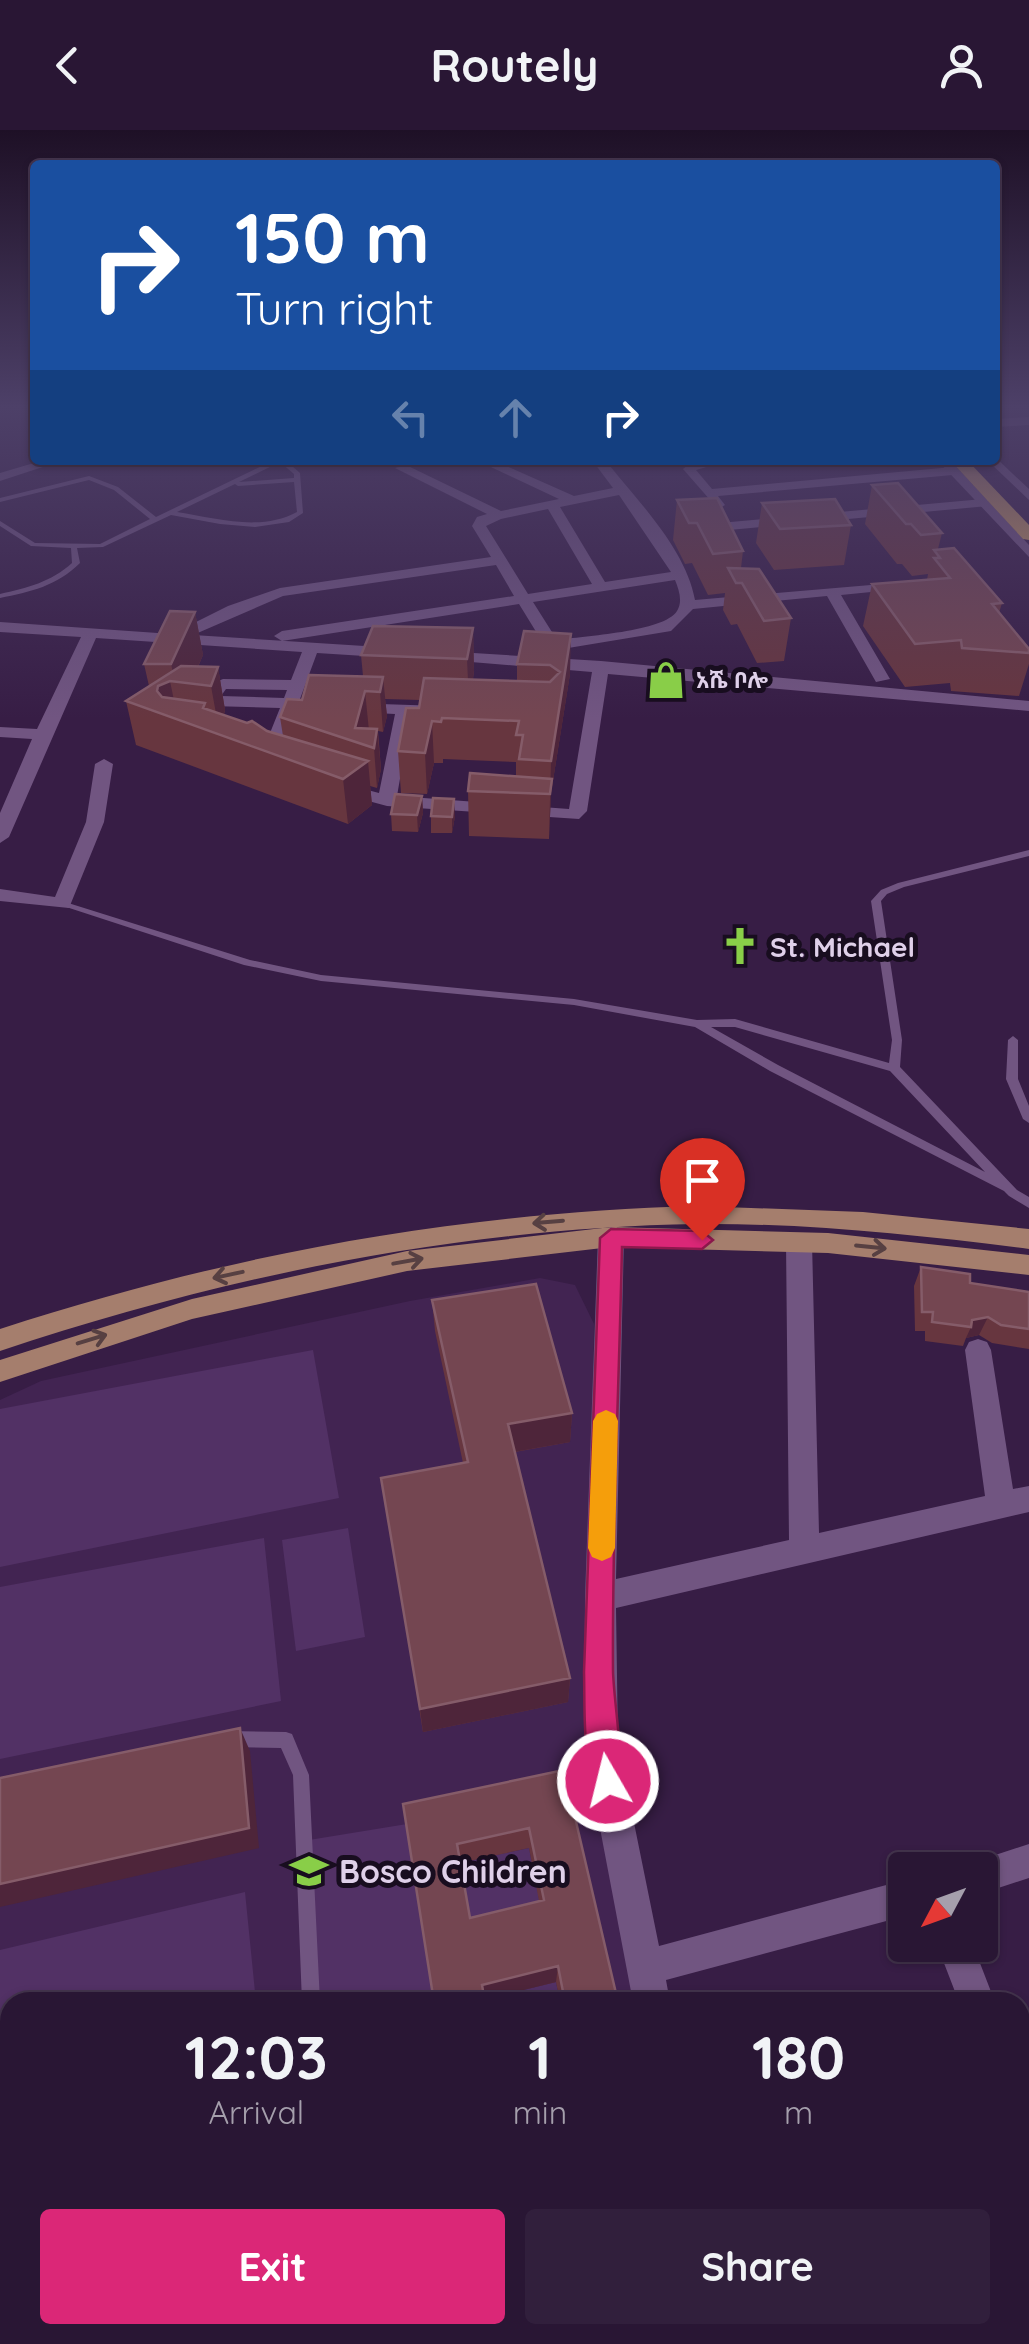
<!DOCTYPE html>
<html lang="en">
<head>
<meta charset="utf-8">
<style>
	:root { --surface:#291634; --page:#311f3c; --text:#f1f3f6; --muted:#a59fac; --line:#45354f; --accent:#db2777 }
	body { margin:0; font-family:Quicksand,"Noto Sans Ethiopic",sans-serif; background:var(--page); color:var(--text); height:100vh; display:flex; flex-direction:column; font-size:38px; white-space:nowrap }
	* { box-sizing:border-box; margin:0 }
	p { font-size:32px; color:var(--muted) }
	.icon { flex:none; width:55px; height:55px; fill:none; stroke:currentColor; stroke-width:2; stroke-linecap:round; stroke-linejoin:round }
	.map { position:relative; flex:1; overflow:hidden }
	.details { position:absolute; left:0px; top:1862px; width:1030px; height:352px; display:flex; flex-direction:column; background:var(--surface); border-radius:30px 30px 0 0; box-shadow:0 2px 8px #0004,0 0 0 2px var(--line) }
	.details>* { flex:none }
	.banner { position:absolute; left:30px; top:30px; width:970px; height:305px; border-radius:10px; box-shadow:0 2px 8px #0004,0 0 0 2px var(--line); background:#1a4fa0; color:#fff; overflow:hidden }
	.needle { width:65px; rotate:229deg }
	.tools { position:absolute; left:888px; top:1722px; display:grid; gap:20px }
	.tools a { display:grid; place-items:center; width:110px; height:110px; border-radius:10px; background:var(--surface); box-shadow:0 2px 8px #0004,0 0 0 2px var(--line); font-size:50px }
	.pin { position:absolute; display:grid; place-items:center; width:85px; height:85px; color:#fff; margin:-102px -42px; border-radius:50% 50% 50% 0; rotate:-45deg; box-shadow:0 0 10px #0007 }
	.pin .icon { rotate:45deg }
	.me { position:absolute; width:110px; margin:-55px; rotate:352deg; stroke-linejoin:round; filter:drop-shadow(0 0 8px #0008) }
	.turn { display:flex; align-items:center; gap:35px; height:210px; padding:0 40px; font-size:45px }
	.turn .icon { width:130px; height:130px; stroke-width:2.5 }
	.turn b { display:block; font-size:70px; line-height:85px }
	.lanes { display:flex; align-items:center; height:95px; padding:0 40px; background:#0003; justify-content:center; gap:50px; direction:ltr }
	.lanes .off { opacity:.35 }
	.eta { display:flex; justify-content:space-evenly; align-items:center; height:170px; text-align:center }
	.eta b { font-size:60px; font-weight:700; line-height:70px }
	.cta { display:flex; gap:20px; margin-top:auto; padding:20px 40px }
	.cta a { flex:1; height:115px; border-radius:10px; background:var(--accent); color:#fff; font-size:40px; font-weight:700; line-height:115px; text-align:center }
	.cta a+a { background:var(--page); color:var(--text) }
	header { display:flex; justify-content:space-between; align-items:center; height:130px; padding:0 40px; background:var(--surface); font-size:45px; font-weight:700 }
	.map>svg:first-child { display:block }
	.built { fill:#422452 }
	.green { fill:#523165 }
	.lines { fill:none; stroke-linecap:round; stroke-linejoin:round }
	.lane { fill:#715581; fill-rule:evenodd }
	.street { fill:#715581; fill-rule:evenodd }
	.secondary { fill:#715581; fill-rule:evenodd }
	.primary { fill:#a57e6d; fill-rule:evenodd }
	.highway { fill:#c79a5f; fill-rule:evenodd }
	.wall { fill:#67363f; fill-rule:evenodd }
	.shaded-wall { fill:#4e253a }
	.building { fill:#744651; stroke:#855c69; stroke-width:2.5; fill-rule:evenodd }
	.oneway { stroke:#574042 }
	.route { fill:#db2777; stroke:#8e194d; stroke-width:2.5 }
	.slow { fill:#f59e0b }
	.labels { text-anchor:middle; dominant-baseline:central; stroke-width:10; stroke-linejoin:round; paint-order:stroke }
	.far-poi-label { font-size:22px; font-weight:bold; fill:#dfd0e9; stroke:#180d1f; text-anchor:start }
	.poi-label { font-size:28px; font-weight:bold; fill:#dfd0e9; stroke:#180d1f; text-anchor:start }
	.near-poi-label { font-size:32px; font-weight:bold; fill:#dfd0e9; stroke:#180d1f; text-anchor:start }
</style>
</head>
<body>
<header><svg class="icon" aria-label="back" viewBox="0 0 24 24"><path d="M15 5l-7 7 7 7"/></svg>Routely<svg class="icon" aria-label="person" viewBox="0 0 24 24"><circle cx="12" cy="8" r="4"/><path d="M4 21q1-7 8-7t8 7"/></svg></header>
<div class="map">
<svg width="1029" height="2214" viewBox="0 0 1029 2214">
	<rect width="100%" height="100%" fill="#371d45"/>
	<!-- built -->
	<path class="built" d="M540,1148L575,1155L594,1194L590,1609L647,1872H10V2205H719L721,2214H0V1270L41,1251L410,1171Z"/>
	<!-- green -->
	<path class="green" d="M313,1220L339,1368L0,1437V1279Z
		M348,1398L365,1507L296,1521L282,1410Z
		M264,1408L281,1571L0,1629V1457Z
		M407,1694L435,1872H311L303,1711Z
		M529,1718L543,1788L472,1805L459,1733Z
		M245,1762L256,1872H10V2205H287V2214H0V1820Z
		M556,1852L560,1872H484L483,1870Z"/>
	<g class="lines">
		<!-- lane -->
		<path class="lane" d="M274,330H285L300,343L303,383L289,392L255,397L220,394L171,385L103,417L77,418L80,433C57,456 30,462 0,468V464C27,458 51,452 72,433L71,418L31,416L0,396V391L35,413L100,414L150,389L114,360L89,350L0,372V368L89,346L118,357L156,387ZM280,332L294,344V348L239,352ZM294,352L297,382C260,402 216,388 177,382L235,354L238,356Z
			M1029,720V726L904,757L887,764L881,771L902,910L900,937L1017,1060L1029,1067V1078L1009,1066L1004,1061L770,941L695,897L574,875L321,851L244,835L57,774L59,772H65L250,830L321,845L574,869L697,890L735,889L889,933L892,910L871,771L881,760L898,753ZM711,897H735L890,941L985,1042L778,935Z
			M1013,906L1018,910V949L1029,976V993L1023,989L1006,949L1008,910Z
			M227,1601L286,1602L292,1604L309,1645L320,1872H302L293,1645L281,1618L227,1617L221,1615L219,1609L221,1603Z
			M320,2205H342L343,2214H321Z"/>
		<!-- street -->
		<path class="street" d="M1029,287V295L995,297V289Z
			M44,330H64L0,351V343Z
			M476,330H493L574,366L613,358L592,330H605C637,370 686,419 695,470L906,452L908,455L901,459L841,465L890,549L876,552L827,466L693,479L671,501L538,523L530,518L543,513L519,474L282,511L274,506L282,501L514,466L496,435L283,466L193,505L396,518L404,523L396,528L317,523L300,569L309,574L296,579L280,623L285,634L276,639L270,638L262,623L280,578L211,576L203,571L211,554L223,549L291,550L302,522L96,508L9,707L0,713V683L32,609L0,607V597L37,599L81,507L0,502V492L172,504L228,476L280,458L491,427L472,396L477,387L487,384L395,338L406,335L501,381L559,369ZM619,365L671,442L605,452L560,377ZM548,379L592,454L528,464L486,396L501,389ZM675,450C679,460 683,471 677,481C664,502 583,506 557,510L533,472ZM226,559L287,560L284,568L221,566Z
			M694,330H731L696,340L712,359L953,337L959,341L953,345L718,366L725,375L718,379L683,339Z
			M983,369L988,370V376L697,403L690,399L697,395Z
			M441,521L601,531L1029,571V581L608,544L587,681L579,689L387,676L335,662V654L341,653L379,663L395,584L356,582L348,577L350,573L441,576L447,577V585H411L397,666L569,679L592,542L435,529L433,526Z
			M104,629L113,634L104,692L69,778L0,771V759L55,767L86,692L95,634Z
			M611,1097L620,1100L624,1107L616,1449L789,1410L786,1112L790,1105H808L812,1112L819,1403L985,1366L965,1220L969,1212L978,1209L987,1212L991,1220L1013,1359L1029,1356V1382L616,1478L618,1614L659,1816L905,1750V1786L666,1850L670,1872H633L584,1614L585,1467L598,1107L602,1100Z
			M1029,1714V1748L980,1764V1740H965L968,1734Z
			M937,1815H973L995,1872H959Z
			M1020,1967L1029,1970V2030L1020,2026Z
			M720,2205H762L765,2214H723Z"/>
		<!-- secondary -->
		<path class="secondary" d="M995,327L1029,359V370L987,330H995Z
			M937,330H950L1029,415V427Z"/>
		<!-- primary -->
		<path class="primary" d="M697,1076L863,1082L1029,1099V1119C919,1105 808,1093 697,1094C458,1098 226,1146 0,1221V1199C231,1124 454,1083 697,1076Z
			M611,1097L828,1103L1029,1125V1145L828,1123L611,1117L407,1141L192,1189L0,1252V1230L192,1169L407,1121Z"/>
		<!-- highway -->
		<path class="highway" d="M950,330H967L1029,395V410L1023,409Z"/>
	</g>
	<!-- wall -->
	<path class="wall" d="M872,355L942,403L938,419L1002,473L999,483L1029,519V534L1019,566L951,561L950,553L905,557L863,496L872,454L927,450L928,444L912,446L902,434H897L865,394Z
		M677,370L743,421L741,438L791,488L784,531L757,533L737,494L731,495L723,480L725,463L708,465L692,433L685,434L673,410Z
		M762,373L851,395L844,435L774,440L756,413Z
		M195,482L203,525L198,537H218L225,580L224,585L283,606L280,587L302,570L363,546L361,525L473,498L474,541L473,549L517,551V534L524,501L570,544L551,663L549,709L469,706L468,661L516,646V632L443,629V633H434L427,664L401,663L398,621L419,578L420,570L385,569L387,586L383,602L378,601L381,639L377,658L370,656L372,675L348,694L136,615L126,571L149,556L144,534Z
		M422,666L423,683L418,702L392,701L391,684Z
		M431,686H455L452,703H431Z
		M921,1137L970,1153L1029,1162V1219L992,1213L979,1205L966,1208L963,1216L925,1211V1201H915L914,1156Z
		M432,1170L572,1283L570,1312L515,1322L570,1548L568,1572L423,1602L381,1348L463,1333L435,1201Z
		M564,1640L618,1872H560L556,1852L484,1869L403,1674ZM529,1718L539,1771L470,1788L460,1733Z"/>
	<!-- shaded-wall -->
	<path class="shaded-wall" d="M195,482L203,525L190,554L175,551L171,534Z
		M473,498L474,541L469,572L467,529Z
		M571,504L570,544L551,663L549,709L551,631Z
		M218,537L225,580L219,600L211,556Z
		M383,547L387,586L383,602L380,562Z
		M170,551L178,590L157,561L158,556Z
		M365,561L369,601L355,598Z
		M432,591L434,633L427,664L425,623Z
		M377,599L381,639L377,658L374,618Z
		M368,631L372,675L348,694L343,649Z
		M422,666L423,683L418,702L417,685Z
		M454,669L455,686L452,703V687Z
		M988,1187L979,1205L966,1208L971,1197L972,1190Z
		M572,1283L570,1312L508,1323V1294Z
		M570,1548L568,1572L423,1602L420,1579Z
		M240,1598L250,1621L259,1718L0,1777V1754Z
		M558,1836L556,1852L483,1870L482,1855Z"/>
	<!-- building -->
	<path class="building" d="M898,353L942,403L921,405L911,394H906L872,355Z
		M717,368L743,421L713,424L697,393H689L677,370Z
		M835,369L851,395L780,399L762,373Z
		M954,418L1002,473L992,474L1029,519V523L962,518L961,510L915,514L872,454L950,448L934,428H940L934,420Z
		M728,438L759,439L791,488L764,491L742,453H736Z
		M170,481L195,482L171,534H144Z
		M373,496L473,498L467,529L361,525Z
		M524,501L571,504L551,631L519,629L523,605H516L519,591L442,588L441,592L432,591L425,623L398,621L406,578H419L424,548L550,552L560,542L550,535L517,534Z
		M181,536L218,537L211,556L170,551L158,556L157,561L162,567L205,573L203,578L247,593L252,591L267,601L368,631L343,649L126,571Z
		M309,545L383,547L380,562L365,561L355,598L377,599L374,618L280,587L287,569L302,570Z
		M470,643L552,649L550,664L468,661Z
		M395,664L422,666L417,685L391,684Z
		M433,668L454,669L452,687L431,686Z
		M921,1137L970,1144V1153L1029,1162V1199L1001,1195L988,1187L972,1190L971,1197L932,1192L933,1182H922Z
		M536,1154L572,1283L508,1294L570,1548L420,1579L381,1348L468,1332L432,1170Z
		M240,1598L249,1698L0,1754V1648Z
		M564,1640L618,1872H565L558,1836L482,1855L485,1872H434L403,1674ZM529,1698L544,1770L470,1788L457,1714Z
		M490,2205H597L564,2214H491Z"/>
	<!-- one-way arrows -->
	<defs><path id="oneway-shaft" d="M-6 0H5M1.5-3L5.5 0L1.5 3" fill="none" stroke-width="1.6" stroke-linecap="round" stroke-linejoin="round" transform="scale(2.5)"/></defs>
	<g class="oneway">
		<use href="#oneway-shaft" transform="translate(548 1092) rotate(175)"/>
		<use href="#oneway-shaft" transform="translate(871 1117) rotate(6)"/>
		<use href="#oneway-shaft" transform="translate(408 1131) rotate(-10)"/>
		<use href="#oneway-shaft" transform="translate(228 1145) rotate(168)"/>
		<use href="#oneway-shaft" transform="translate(92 1209) rotate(-17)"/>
	</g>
	<!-- sky -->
	<linearGradient id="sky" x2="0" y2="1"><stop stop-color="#1e1026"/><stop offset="0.47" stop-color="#4d4068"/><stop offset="1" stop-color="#4d4068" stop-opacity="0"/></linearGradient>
	<rect width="1029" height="589" fill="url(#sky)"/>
	<!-- route -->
	<path class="route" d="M611,1099L702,1101L713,1110L702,1119L622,1117C619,1258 612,1399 613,1540C613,1565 626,1646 619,1662L608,1666L597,1662C582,1625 585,1581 584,1542L600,1108Z"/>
	<!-- slow -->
	<path class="slow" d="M606,1280L615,1284L618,1291L615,1418L611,1427L602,1431L592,1427L588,1418L593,1291L597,1284Z"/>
	<!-- icons -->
	<defs>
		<g id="shop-bare" transform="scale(3)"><path d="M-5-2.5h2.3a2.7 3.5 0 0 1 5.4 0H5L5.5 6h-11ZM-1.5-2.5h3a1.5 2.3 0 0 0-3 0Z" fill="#89ce48" stroke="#180d1f" stroke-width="2.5" paint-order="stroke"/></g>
		<g id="church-bare" transform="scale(3)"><path d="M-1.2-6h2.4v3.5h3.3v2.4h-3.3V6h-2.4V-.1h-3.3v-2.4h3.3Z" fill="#89ce48" stroke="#180d1f" stroke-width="2.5" paint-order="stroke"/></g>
		<g id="school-bare" transform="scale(3)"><path d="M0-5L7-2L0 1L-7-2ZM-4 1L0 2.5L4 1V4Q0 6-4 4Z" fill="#89ce48" stroke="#180d1f" stroke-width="2.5" paint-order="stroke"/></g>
	</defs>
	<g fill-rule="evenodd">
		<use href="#shop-bare" x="666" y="550"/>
		<use href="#church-bare" x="740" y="816"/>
		<use href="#school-bare" x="309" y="1741"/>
	</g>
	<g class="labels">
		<!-- far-poi labels -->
		<g class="far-poi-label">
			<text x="696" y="550">አሼ ቦሎ</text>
		</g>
		<!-- poi labels -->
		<g class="poi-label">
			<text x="770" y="816">St. Michael</text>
		</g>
		<!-- near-poi labels -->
		<g class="near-poi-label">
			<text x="339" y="1741">Bosco Children</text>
		</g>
	</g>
</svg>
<div class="tools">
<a><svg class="needle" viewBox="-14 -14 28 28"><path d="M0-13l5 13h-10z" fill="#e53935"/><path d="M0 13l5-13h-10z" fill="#a59fac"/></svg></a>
</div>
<div class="pin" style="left:702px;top:1110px;background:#d93025"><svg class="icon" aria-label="arrive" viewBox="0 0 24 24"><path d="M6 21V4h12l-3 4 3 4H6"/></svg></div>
<svg class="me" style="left:608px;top:1651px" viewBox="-20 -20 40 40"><circle r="17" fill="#db2777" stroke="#fff" stroke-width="3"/><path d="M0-11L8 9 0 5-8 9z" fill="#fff"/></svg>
<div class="banner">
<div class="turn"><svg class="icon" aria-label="right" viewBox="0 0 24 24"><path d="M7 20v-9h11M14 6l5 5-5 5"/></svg><div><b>150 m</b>Turn right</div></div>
<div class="lanes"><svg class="icon off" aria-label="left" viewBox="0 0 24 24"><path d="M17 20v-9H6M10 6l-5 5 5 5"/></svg><svg class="icon off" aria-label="ahead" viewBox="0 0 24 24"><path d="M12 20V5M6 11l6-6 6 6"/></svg><svg class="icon" aria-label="right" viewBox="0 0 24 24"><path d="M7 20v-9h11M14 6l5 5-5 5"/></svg></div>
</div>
<section class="details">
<div class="eta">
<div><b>12:03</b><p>Arrival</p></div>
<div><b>1</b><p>min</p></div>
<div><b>180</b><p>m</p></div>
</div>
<div class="cta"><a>Exit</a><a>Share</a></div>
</section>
</div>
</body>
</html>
